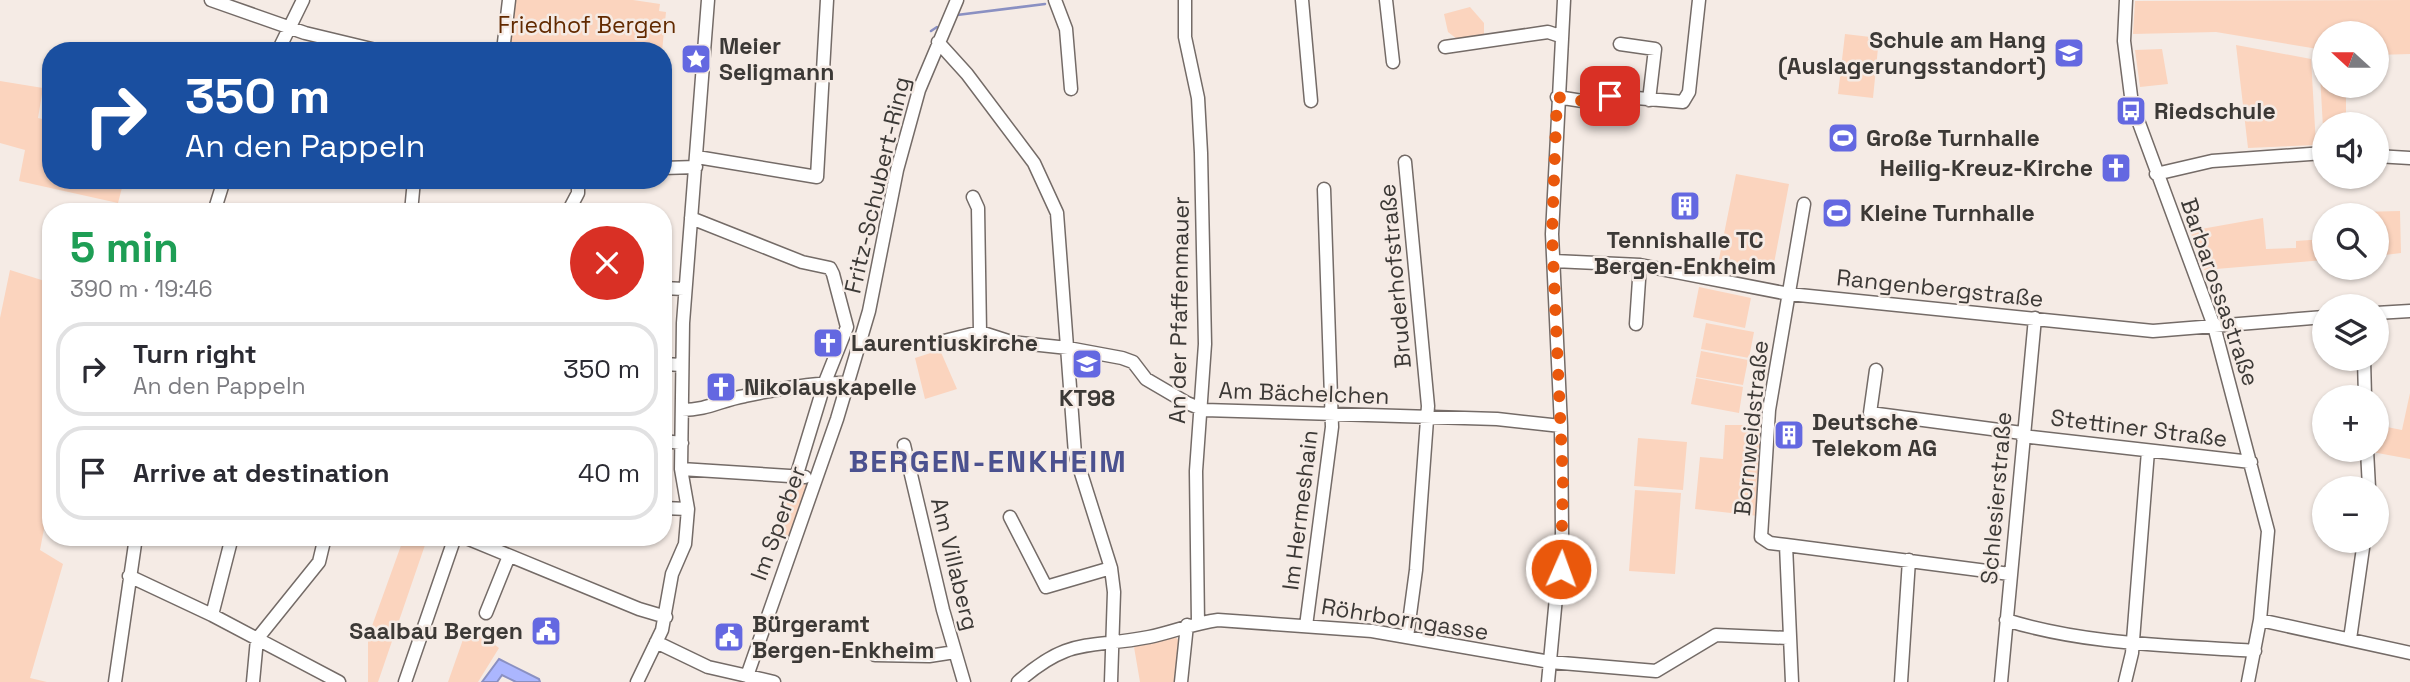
<!DOCTYPE html>
<html lang="en">
<head>
<meta charset="utf-8">
<style>
	:root { --surface:#fff; --page:#f2f2f3; --text:#2b2b33; --muted:#7c7c81; --line:#e1e1e2 }
	body { margin:0; font-family:"Space Grotesk",sans-serif; background:var(--page); color:var(--text); height:100vh; display:flex; flex-direction:column; font-size:26px; white-space:nowrap }
	* { box-sizing:border-box; margin:0 }
	p { font-size:23px; color:var(--muted) }
	.icon { flex:none; width:38px; height:38px; fill:none; stroke:currentColor; stroke-width:2; stroke-linecap:round; stroke-linejoin:round }
	.map { position:relative; flex:1; overflow:hidden }
	.sheet { position:absolute; left:42px; top:203px; width:630px; height:343px; display:flex; flex-direction:column; background:var(--surface); border-radius:28px; box-shadow:0 2px 5px #0004 }
	.sheet>* { flex:none }
	.banner { position:absolute; left:42px; top:42px; width:630px; height:147px; border-radius:28px; box-shadow:0 2px 5px #0004; background:#1a4fa0; color:#fff; overflow:hidden }
	.needle { width:46px; rotate:291deg }
	.tools { position:absolute; left:2312px; top:21px; display:grid; gap:14px }
	.tools a { display:grid; place-items:center; width:77px; height:77px; border-radius:50%; background:var(--surface); box-shadow:0 2px 5px #0004; font-size:35px }
	.pin { position:absolute; display:grid; place-items:center; width:60px; height:60px; color:#fff; margin:-30px; border-radius:14px; box-shadow:0 4px 10px #0006 }
	.me { position:absolute; width:77px; margin:-38px; rotate:2deg; stroke-linejoin:round; filter:drop-shadow(0 0 5px #0008) }
	.turn { display:flex; align-items:center; gap:24px; height:147px; padding:0 28px; font-size:32px }
	.turn .icon { width:91px; height:91px; stroke-width:2.5 }
	.turn b { display:block; font-size:49px; line-height:60px }
	.round { display:grid; place-items:center; flex:none; width:74px; height:74px; border-radius:37px; background:var(--page) }
	.head { display:flex; align-items:center; justify-content:space-between; height:119px; padding:0 28px }
	h1 { font-size:42px; font-weight:600; line-height:52px; color:#1e9e55 }
	ul { padding:0; list-style:none }
	li { display:flex; align-items:center; gap:21px; height:94px; margin:0 14px 10px; padding:0 14px; border:4px solid var(--line); border-radius:28px }
	li div { flex:1 }
	li b { display:block; font-size:26px }
	li em { font-style:normal }
	.map>svg:first-child { display:block }
	.green { fill:#fbd4be }
	.water { fill:#abb6fe; stroke:#8a90c2; stroke-width:2 }
	.lines { fill:none; stroke-linecap:round; stroke-linejoin:round }
	.stream { stroke:#8a90c2; stroke-width:2.5 }
	.minor-casing { stroke:#746b67; stroke-width:15 }
	.minor { stroke:#fff; stroke-width:12 }
	.route { stroke:#ea580c; stroke-width:12; stroke-dasharray:0 21.6 }
	.labels { text-anchor:middle; dominant-baseline:central; stroke-width:5; stroke-linejoin:round; paint-order:stroke }
	.park-label { font-size:23px; fill:#622a00; stroke:#f5ebe5 }
	.poi-label { font-size:23px; font-weight:bold; fill:#3c3936; stroke:#f5ebe5; text-anchor:start }
	.street-label { font-size:23px; fill:#3c3936; stroke:#f5ebe5 }
	.district-label { font-size:30px; font-weight:bold; letter-spacing:2px; fill:#4b518f; stroke:#f5ebe5 }
</style>
</head>
<body>
<div class="map">
<svg width="2410" height="682" viewBox="0 0 2410 682">
	<rect width="100%" height="100%" fill="#f5ebe5"/>
	<!-- green -->
	<path class="green" d="M513,0H633L660,4L659,11L666,12L662,51H508Z
		M2410,0V54L2377,55L2376,33H2324V50L2216,32L2133,34L2135,1Z
		M1470,7L1484,23V36L1457,39L1448,32L1444,14Z
		M1845,34L1879,38L1873,98L1838,94Z
		M2236,45L2311,59L2316,145L2248,148Z
		M2162,49L2168,84L2140,87L2135,50Z
		M2324,68V86H2346V124H2324V146L2320,74Z
		M0,81L43,88L38,118L51,121V180H124L118,203L19,181L25,150L0,143Z
		M1736,174L1789,184L1772,274L1718,264Z
		M2400,211L2401,253L2377,256L2376,215H2358V212Z
		M2263,218L2266,249L2296,248V241L2324,239V260L2204,270L2190,231Z
		M10,270L51,283V492L40,550L63,564L30,678L47,682H0V318Z
		M1699,287L1751,298L1745,328L1693,317Z
		M1706,323L1754,332L1749,358L1701,349Z
		M940,350L957,389L925,399L915,358Z
		M1701,351L1748,360L1743,385L1696,377Z
		M1696,378L1743,387L1739,413L1691,404Z
		M2410,393V459L2372,452L2376,450L2377,425L2402,430Z
		M1725,425H1763L1758,516L1695,509L1700,457L1723,459Z
		M1638,438L1687,442L1683,490L1634,486Z
		M795,478L807,482L808,488L790,538L776,537Z
		M1635,490L1681,493L1675,574L1629,571Z
		M403,540L425,545L378,682H368V637Z
		M466,631L497,642L495,645L499,648L478,682H448Z
		M1174,636L1180,641L1177,682H1140L1134,647L1138,643Z"/>
	<!-- water -->
	<path class="water" d="M499,659L539,679L540,682H516L502,675L497,682H482Z"/>
	<g class="lines">
		<!-- stream -->
		<path class="stream" d="M957,15L1045,4
			M931,31L937,27"/>
		<!-- minor casing -->
		<g class="minor-casing">
			<path id="minor" d="M211,0L305,33L380,51
				M1055,0L1066,29L1071,89
				M1185,0V37L1198,98L1201,153L1205,344L1196,471L1198,623
				M1302,0L1311,101
				M1386,0L1393,62
				M2126,0L2124,41L2132,104L2214,326L2268,531L2260,620L2248,682
				M938,42L967,74L1034,163L1057,213L1075,454L1111,568L1114,592L1111,682
				M1620,44L1655,49L1649,100
				M1445,47L1548,32L1560,36
				M278,51L303,0
				M503,51L509,0
				M1557,97L1589,102L1613,96L1683,102L1689,92L1699,0
				M2376,156L2410,158
				M697,157L817,177L827,0
				M1405,162L1428,406L1416,570L1407,637
				M663,168L696,167
				M2156,174L2212,161L2324,153
				M973,197L978,208L980,332
				M1804,204L1769,410L1761,537L1770,543L1786,545L2010,574
				M214,212L224,180
				M411,212L414,180
				M568,212L578,193V180
				M691,218L802,262L830,268L833,274L847,327L825,382L797,474
				M1554,261L1640,265L1789,294L2153,331L2324,317
				M663,288L684,289
				M2376,313L2410,311
				M1636,324L1640,265
				M944,341L980,332L1011,342L1068,348L1122,358L1133,362L1146,379L1187,403L1204,410L1497,419L1561,426
				M2364,359L2365,397
				M663,364L682,365
				M1876,370L1870,413L2022,433
				M682,410C708,410 721,400 745,396C777,389 815,382 847,383
				M2022,436L2251,462
				M663,441L682,443
				M904,445L943,610L964,682
				M2367,450L2369,488
				M681,469L805,477
				M663,508L688,509
				M1010,517L1046,587L1111,568
				M464,537L639,609L666,617
				M1786,545L1792,682
				M129,576L212,615L339,682
				M486,613L509,556
				M212,615L232,537
				M2006,620C2087,645 2170,645 2255,651
				M2260,620L2410,653
				M1306,626L1332,427L1324,189
				M2350,639L2364,541
				M656,642L708,667L774,682
				M875,655L929,656L955,652
				M747,676L837,419L869,311L897,170L919,90L957,0
				M115,682L136,537
				M253,682L257,639L319,562L325,537
				M405,682L455,537
				M637,682L662,630L672,574L685,544L688,509L681,469L683,323L708,0
				M1018,682C1070,636 1088,649 1149,637C1173,632 1194,623 1218,620L1372,631L1550,662L1656,671L1716,635L1788,638
				M1181,682L1187,625
				M1548,682L1562,534L1561,426L1552,234L1564,0
				M1901,682L1909,560
				M2001,682L2035,318
				M2125,682L2132,653L2148,451"/>
		</g>
		<!-- minor -->
		<use href="#minor" class="minor"/>
	</g>
	<g class="lines">
		<!-- route -->
		<path class="route" d="M1561,569L1563,481L1552,234L1557,97L1589,102L1610,96"/>
	</g>
	<!-- icons -->
	<defs>
		<g id="school-square" transform="scale(1.575)"><rect x="-9" y="-9" width="18" height="18" rx="4" fill="#6468e1" stroke="#f5ebe5"/><path d="M0-5L7-2L0 1L-7-2ZM-4 1L0 2.5L4 1V4Q0 6-4 4Z" fill="#fff"/></g>
		<g id="sight-square" transform="scale(1.575)"><rect x="-9" y="-9" width="18" height="18" rx="4" fill="#6468e1" stroke="#f5ebe5"/><path d="M0-6L1.8-2.2L6-1.7L2.9 1.2L3.7 5.4L0 3.3L-3.7 5.4L-2.9 1.2L-6-1.7L-1.8-2.2Z" fill="#fff"/></g>
		<g id="bus-square" transform="scale(1.575)"><rect x="-9" y="-9" width="18" height="18" rx="4" fill="#6468e1" stroke="#f5ebe5"/><path d="M-5-6H5V4H4V6H2V4H-2V6H-4V4H-5ZM-3.5-4V0h7V-4ZM-3.5 1.2v1.5H-2V1.2ZM2 1.2v1.5H3.5V1.2Z" fill="#fff"/></g>
		<g id="stadium-square" transform="scale(1.575)"><rect x="-9" y="-9" width="18" height="18" rx="4" fill="#6468e1" stroke="#f5ebe5"/><path d="M0-5a6.5 5 0 1 0 0 10a6.5 5 0 1 0 0-10ZM-3.5-1.8h7v3.6h-7Z" fill="#fff"/></g>
		<g id="church-square" transform="scale(1.575)"><rect x="-9" y="-9" width="18" height="18" rx="4" fill="#6468e1" stroke="#f5ebe5"/><path d="M-1.2-6h2.4v3.5h3.3v2.4h-3.3V6h-2.4V-.1h-3.3v-2.4h3.3Z" fill="#fff"/></g>
		<g id="building-square" transform="scale(1.575)"><rect x="-9" y="-9" width="18" height="18" rx="4" fill="#6468e1" stroke="#f5ebe5"/><path d="M-4-6H4V6H1V3H-1V6H-4ZM-2.5-4.3h1.7v1.8h-1.7ZM.8-4.3h1.7v1.8H.8ZM-2.5-1h1.7V.8h-1.7ZM.8-1h1.7V.8H.8Z" fill="#fff"/></g>
		<g id="civic-square" transform="scale(1.575)"><rect x="-9" y="-9" width="18" height="18" rx="4" fill="#6468e1" stroke="#f5ebe5"/><path d="M-.6-6.5H3V-4.5H.6V-3L4-1V1h2V6H-6V1h2V-1L-.6-3ZM-1.2 2.5V6h2.4V2.5Z" fill="#fff"/></g>
	</defs>
	<g fill-rule="evenodd">
		<use href="#school-square" x="2069" y="53"/>
		<use href="#sight-square" x="696" y="59"/>
		<use href="#bus-square" x="2131" y="111"/>
		<use href="#stadium-square" x="1843" y="138"/>
		<use href="#church-square" x="2116" y="168"/>
		<use href="#building-square" x="1685" y="206"/>
		<use href="#stadium-square" x="1837" y="213"/>
		<use href="#church-square" x="828" y="343"/>
		<use href="#school-square" x="1087" y="364"/>
		<use href="#church-square" x="721" y="387"/>
		<use href="#building-square" x="1789" y="435"/>
		<use href="#civic-square" x="546" y="631"/>
		<use href="#civic-square" x="729" y="637"/>
	</g>
	<g class="labels">
		<!-- park labels -->
		<g class="park-label">
			<text x="587" y="25">Friedhof Bergen</text>
		</g>
		<!-- poi labels -->
		<g class="poi-label">
			<text x="2046" y="40" text-anchor="end">Schule am Hang<tspan x="2046" dy="26">(Auslagerungsstandort)</tspan></text>
			<text x="719" y="46">Meier<tspan x="719" dy="26">Seligmann</tspan></text>
			<text x="2154" y="111">Riedschule</text>
			<text x="1866" y="138">Große Turnhalle</text>
			<text x="2093" y="168" text-anchor="end">Heilig-Kreuz-Kirche</text>
			<text x="1860" y="213">Kleine Turnhalle</text>
			<text x="1685" y="240" text-anchor="middle">Tennishalle TC<tspan x="1685" dy="26">Bergen-Enkheim</tspan></text>
			<text x="851" y="343">Laurentiuskirche</text>
			<text x="744" y="387">Nikolauskapelle</text>
			<text x="1087" y="398" text-anchor="middle">KT98</text>
			<text x="1812" y="422">Deutsche<tspan x="1812" dy="26">Telekom AG</tspan></text>
			<text x="752" y="624">Bürgeramt<tspan x="752" dy="26">Bergen-Enkheim</tspan></text>
			<text x="523" y="631" text-anchor="end">Saalbau Bergen</text>
		</g>
		<!-- street labels -->
		<g class="street-label">
			<text transform="translate(877 185) rotate(-77)">Fritz-Schubert-Ring</text>
			<text transform="translate(1395 276) rotate(-95)">Bruderhofstraße</text>
			<text transform="translate(1940 288) rotate(6)">Rangenbergstraße</text>
			<text transform="translate(2220 292) rotate(71)">Barbarossastraße</text>
			<text transform="translate(1179 310) rotate(-89)">An der Pfaffenmauer</text>
			<text transform="translate(1304 393) rotate(2)">Am Bächelchen</text>
			<text transform="translate(1751 428) rotate(-84)">Bornweidstraße</text>
			<text transform="translate(2139 428) rotate(7)">Stettiner Straße</text>
			<text transform="translate(1996 498) rotate(-85)">Schlesierstraße</text>
			<text transform="translate(1300 510) rotate(-83)">Im Hermeshain</text>
			<text transform="translate(778 523) rotate(-70)">Im Sperber</text>
			<text transform="translate(955 564) rotate(76)">Am Villaberg</text>
			<text transform="translate(1405 619) rotate(9)">Röhrborngasse</text>
		</g>
		<!-- district labels -->
		<g class="district-label">
			<text x="988" y="461">BERGEN-ENKHEIM</text>
		</g>
	</g>
</svg>
<div class="tools">
<a><svg class="needle" viewBox="-14 -14 28 28"><path d="M0-13l5 13h-10z" fill="#e53935"/><path d="M0 13l5-13h-10z" fill="#7c7c81"/></svg></a>
<a><svg class="icon" aria-label="sound" viewBox="0 0 24 24"><path d="M4 9h4l5-4v14l-5-4H4zM17 9q2 3 0 6"/></svg></a>
<a><svg class="icon" aria-label="search" viewBox="0 0 24 24"><circle cx="10" cy="10" r="6"/><path d="M15 15l6 6"/></svg></a>
<a><svg class="icon" aria-label="layers" viewBox="0 0 24 24"><path d="M12 4l9 5-9 5-9-5zM3 14l9 5 9-5"/></svg></a>
<a>+</a>
<a>−</a>
</div>
<div class="pin" style="left:1610px;top:96px;background:#d93025"><svg class="icon" aria-label="arrive" viewBox="0 0 24 24"><path d="M6 21V4h12l-3 4 3 4H6"/></svg></div>
<svg class="me" style="left:1561px;top:569px" viewBox="-20 -20 40 40"><circle r="17" fill="#ea580c" stroke="#fff" stroke-width="3"/><path d="M0-11L8 9 0 5-8 9z" fill="#fff"/></svg>
<div class="banner">
<div class="turn"><svg class="icon" aria-label="right" viewBox="0 0 24 24"><path d="M7 20v-9h11M14 6l5 5-5 5"/></svg><div><b>350 m</b>An den Pappeln</div></div>
</div>
<section class="sheet">
<div class="head"><div><h1>5 min</h1><p>390 m · 19:46</p></div><a class="round" style="background:#d93025;color:#fff"><svg class="icon" aria-label="close" viewBox="0 0 24 24"><path d="M6 6l12 12M18 6L6 18"/></svg></a></div>
<ul>
<li><svg class="icon" aria-label="right" viewBox="0 0 24 24"><path d="M7 20v-9h11M14 6l5 5-5 5"/></svg><div><b>Turn right</b><p>An den Pappeln</p></div><em>350 m</em></li>
<li><svg class="icon" aria-label="arrive" viewBox="0 0 24 24"><path d="M6 21V4h12l-3 4 3 4H6"/></svg><div><b>Arrive at destination</b></div><em>40 m</em></li>
</ul>
</section>
</div>
</body>
</html>
